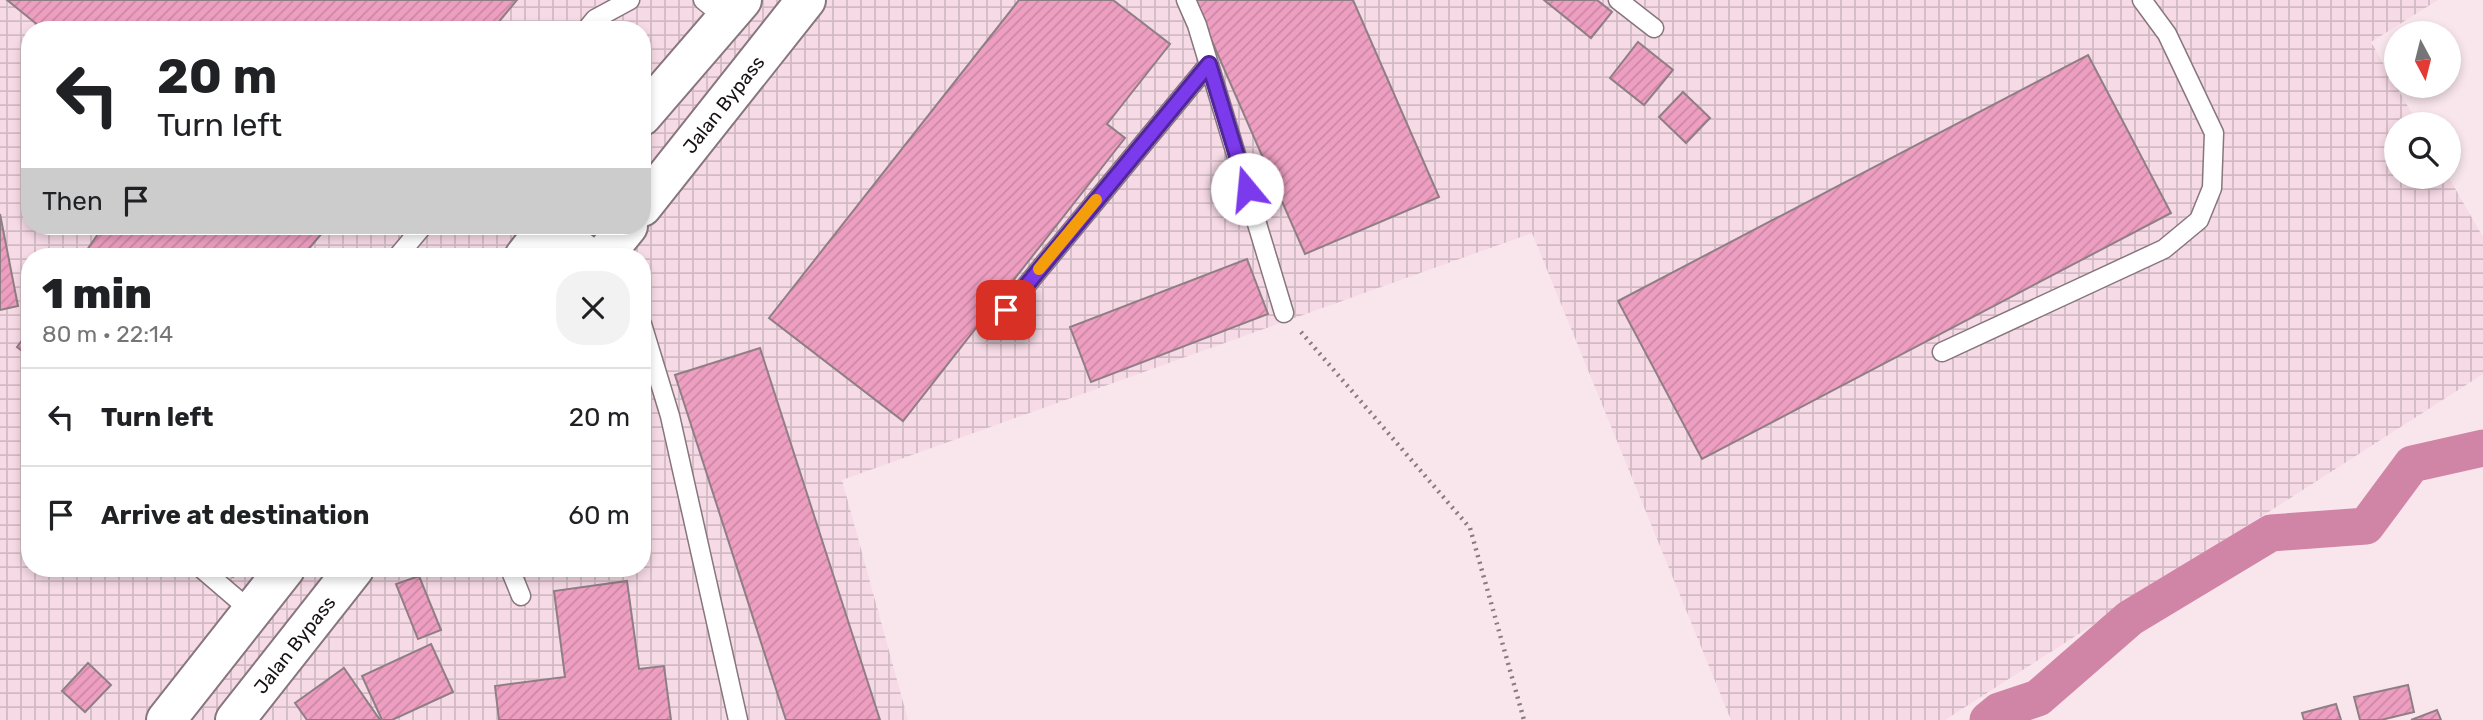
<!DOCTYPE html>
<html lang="en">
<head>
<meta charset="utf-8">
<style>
	:root { --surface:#fff; --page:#f2f2f2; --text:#202124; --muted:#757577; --line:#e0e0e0 }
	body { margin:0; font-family:Rubik,sans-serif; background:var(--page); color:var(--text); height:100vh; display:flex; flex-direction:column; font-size:26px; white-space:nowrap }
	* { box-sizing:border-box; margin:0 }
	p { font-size:23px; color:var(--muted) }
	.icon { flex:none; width:38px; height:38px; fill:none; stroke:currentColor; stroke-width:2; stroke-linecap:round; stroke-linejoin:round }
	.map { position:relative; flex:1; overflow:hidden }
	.details { position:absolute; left:21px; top:248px; width:630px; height:329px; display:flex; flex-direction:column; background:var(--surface); border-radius:28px; box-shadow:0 4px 10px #0003 }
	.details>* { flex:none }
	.guide { position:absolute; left:21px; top:21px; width:630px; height:214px; border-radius:28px; box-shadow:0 4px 10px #0003; background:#fff; color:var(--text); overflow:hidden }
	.needle { width:46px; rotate:173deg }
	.controls { position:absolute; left:2384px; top:21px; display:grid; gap:14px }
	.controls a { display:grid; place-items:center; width:77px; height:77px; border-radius:50%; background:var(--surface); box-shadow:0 4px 10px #0003; font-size:35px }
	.pin { position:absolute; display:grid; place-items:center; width:60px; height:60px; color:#fff; margin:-30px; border-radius:14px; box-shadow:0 4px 10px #0006 }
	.me { position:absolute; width:77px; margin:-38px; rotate:343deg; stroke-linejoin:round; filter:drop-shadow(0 0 5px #0008) }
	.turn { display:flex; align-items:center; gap:24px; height:147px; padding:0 21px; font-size:32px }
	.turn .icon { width:91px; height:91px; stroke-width:2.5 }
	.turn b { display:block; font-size:49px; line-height:60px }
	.then { display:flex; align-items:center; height:66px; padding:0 21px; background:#0003; gap:14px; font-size:26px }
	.round { display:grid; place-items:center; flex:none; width:74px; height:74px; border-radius:28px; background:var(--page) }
	.head { display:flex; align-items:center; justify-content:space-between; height:119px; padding:0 21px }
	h1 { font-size:42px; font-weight:800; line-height:52px }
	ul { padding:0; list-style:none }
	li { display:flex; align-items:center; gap:21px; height:98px; padding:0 21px; border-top:2px solid var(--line) }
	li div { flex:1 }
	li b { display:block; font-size:26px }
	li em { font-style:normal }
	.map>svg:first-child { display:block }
	.industrial { fill:url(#industrial-grid); fill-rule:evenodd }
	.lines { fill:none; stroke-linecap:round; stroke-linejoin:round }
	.canal { stroke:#d185a6; stroke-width:37 }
	.building { fill:url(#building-hatch); stroke:#907e85; stroke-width:2 }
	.lane-casing { stroke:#87767d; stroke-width:21 }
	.highway-casing { stroke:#87767d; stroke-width:42 }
	.path { stroke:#877b7f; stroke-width:4.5; stroke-dasharray:2 5; stroke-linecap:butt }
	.lane { stroke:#fff; stroke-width:18 }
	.highway { stroke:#fff; stroke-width:38 }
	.route-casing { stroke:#51269a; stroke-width:18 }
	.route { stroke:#7c3aed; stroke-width:12 }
	.slow { stroke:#f59e0b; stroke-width:12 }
	.labels { text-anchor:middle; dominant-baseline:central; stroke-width:7; stroke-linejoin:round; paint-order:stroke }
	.street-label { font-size:19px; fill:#181114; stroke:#fff }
</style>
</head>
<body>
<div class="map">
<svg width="2483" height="720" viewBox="0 0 2483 720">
	<defs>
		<pattern id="industrial-grid" width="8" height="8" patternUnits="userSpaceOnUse" patternTransform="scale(1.75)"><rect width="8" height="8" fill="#f6dae5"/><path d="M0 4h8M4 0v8" fill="none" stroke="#d2bac4"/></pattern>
		<pattern id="building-hatch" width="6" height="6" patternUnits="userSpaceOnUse" patternTransform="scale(1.75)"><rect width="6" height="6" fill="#ee9fc1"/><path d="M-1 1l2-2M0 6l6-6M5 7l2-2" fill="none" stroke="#cb88a5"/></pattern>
	</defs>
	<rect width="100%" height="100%" fill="#f9e6ed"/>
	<!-- industrial -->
	<path class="industrial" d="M0,0H2438L2371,42L2418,124H2396V177L2448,176L2483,237V374L1945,720H1731L1532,233L842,480L908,720H0ZM30,30H642V226H30ZM30,257H642V569H30Z"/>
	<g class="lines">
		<!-- canal -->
		<path class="canal" d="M1988,720L1999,711L2038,698L2130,618L2271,533L2366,526L2412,464L2483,448"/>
	</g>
	<!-- building -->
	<path class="building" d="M7,0H517L492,30H44Z
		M1019,0H1113L1170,44L1107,124L1125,138L903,421L769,318Z
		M1194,0H1353L1439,197L1305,254Z
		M1544,0H1597L1612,12L1591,38Z
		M1638,42L1673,70L1644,105L1610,78Z
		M2088,55L2171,213L1702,459L1618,301Z
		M1683,92L1710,118L1686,143L1659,117Z
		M0,214L18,306L0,310Z
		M88,226H328L302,257H82L98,234Z
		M1247,259L1268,314L1091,382L1070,327Z
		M30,330V357L17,347Z
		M760,348L880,720H786L675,375Z
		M222,569H240L233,577Z
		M419,576L441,630L418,639L396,584Z
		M627,581L639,669L664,666L671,720H499L495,686L565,677L554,591Z
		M431,644L453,692L392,720H382L362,676Z
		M88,663L111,685L85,712L62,691Z
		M344,668L380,720H307L295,703Z
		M2408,685L2414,712L2381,720H2360L2354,697Z
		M2336,704L2341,720H2304L2302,713Z
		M2437,710L2441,720H2411Z"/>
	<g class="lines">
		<!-- lane casing -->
		<g class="lane-casing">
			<path id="lane" d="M703,0L726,19
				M1186,0L1197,25L1284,313
				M1618,0L1654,28
				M586,30L595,19L630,0
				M397,257L423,226
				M1006,310L1209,64
				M642,324L670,416L738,720
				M1942,352L2164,249L2199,220L2212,188L2214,133L2167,34L2142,0
				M202,569L252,612
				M510,569L521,596"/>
		</g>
		<!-- highway casing -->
		<g class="highway-casing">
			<g id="highway">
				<path d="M642,116L742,0"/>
				<path id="s1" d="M642,207L806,0"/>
				<path d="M548,226L588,257"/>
				<path d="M524,257L548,226"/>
				<path d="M603,257L628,226"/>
				<path d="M166,720L285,569"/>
				<path id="s2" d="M235,720L354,569"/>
			</g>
		</g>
		<!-- path -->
		<path class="path" d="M1301,332L1470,528L1524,720"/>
		<!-- lane -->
		<use href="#lane" class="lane"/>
		<!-- highway -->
		<use href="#highway" class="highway"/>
	</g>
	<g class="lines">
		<!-- route casing -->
		<g class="route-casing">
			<path id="route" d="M1006,310L1209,64L1247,189"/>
		</g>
		<!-- route -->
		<use href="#route" class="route"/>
		<!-- slow -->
		<path class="slow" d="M1039,269L1096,200"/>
	</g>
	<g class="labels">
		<!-- street labels -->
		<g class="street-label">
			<text stroke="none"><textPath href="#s1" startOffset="131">Jalan Bypass</textPath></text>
			<text stroke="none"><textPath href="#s2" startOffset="96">Jalan Bypass</textPath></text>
		</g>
	</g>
</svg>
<div class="controls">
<a><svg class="needle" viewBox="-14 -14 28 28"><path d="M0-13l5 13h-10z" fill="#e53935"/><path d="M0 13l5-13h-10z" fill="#757577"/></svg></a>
<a><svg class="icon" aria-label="search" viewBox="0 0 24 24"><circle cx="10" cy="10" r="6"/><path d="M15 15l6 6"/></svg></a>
</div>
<div class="pin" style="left:1006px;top:310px;background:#d93025"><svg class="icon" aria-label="arrive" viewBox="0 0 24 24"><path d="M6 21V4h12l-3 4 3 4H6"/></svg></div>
<svg class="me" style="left:1247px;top:189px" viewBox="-20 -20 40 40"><circle r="19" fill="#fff"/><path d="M0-13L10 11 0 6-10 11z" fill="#7c3aed"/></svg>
<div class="guide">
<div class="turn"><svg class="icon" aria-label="left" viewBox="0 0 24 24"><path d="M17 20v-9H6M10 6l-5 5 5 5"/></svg><div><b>20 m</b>Turn left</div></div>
<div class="then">Then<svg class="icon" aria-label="arrive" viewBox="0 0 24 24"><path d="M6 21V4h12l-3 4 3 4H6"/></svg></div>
</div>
<section class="details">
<div class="head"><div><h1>1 min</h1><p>80 m · 22:14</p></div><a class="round"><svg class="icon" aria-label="close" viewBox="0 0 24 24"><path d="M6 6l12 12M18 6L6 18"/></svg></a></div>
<ul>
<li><svg class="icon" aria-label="left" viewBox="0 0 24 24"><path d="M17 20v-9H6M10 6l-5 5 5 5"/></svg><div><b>Turn left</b></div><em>20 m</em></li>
<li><svg class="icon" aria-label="arrive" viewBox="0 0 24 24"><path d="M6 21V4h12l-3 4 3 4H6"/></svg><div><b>Arrive at destination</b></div><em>60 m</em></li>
</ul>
</section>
</div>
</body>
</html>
